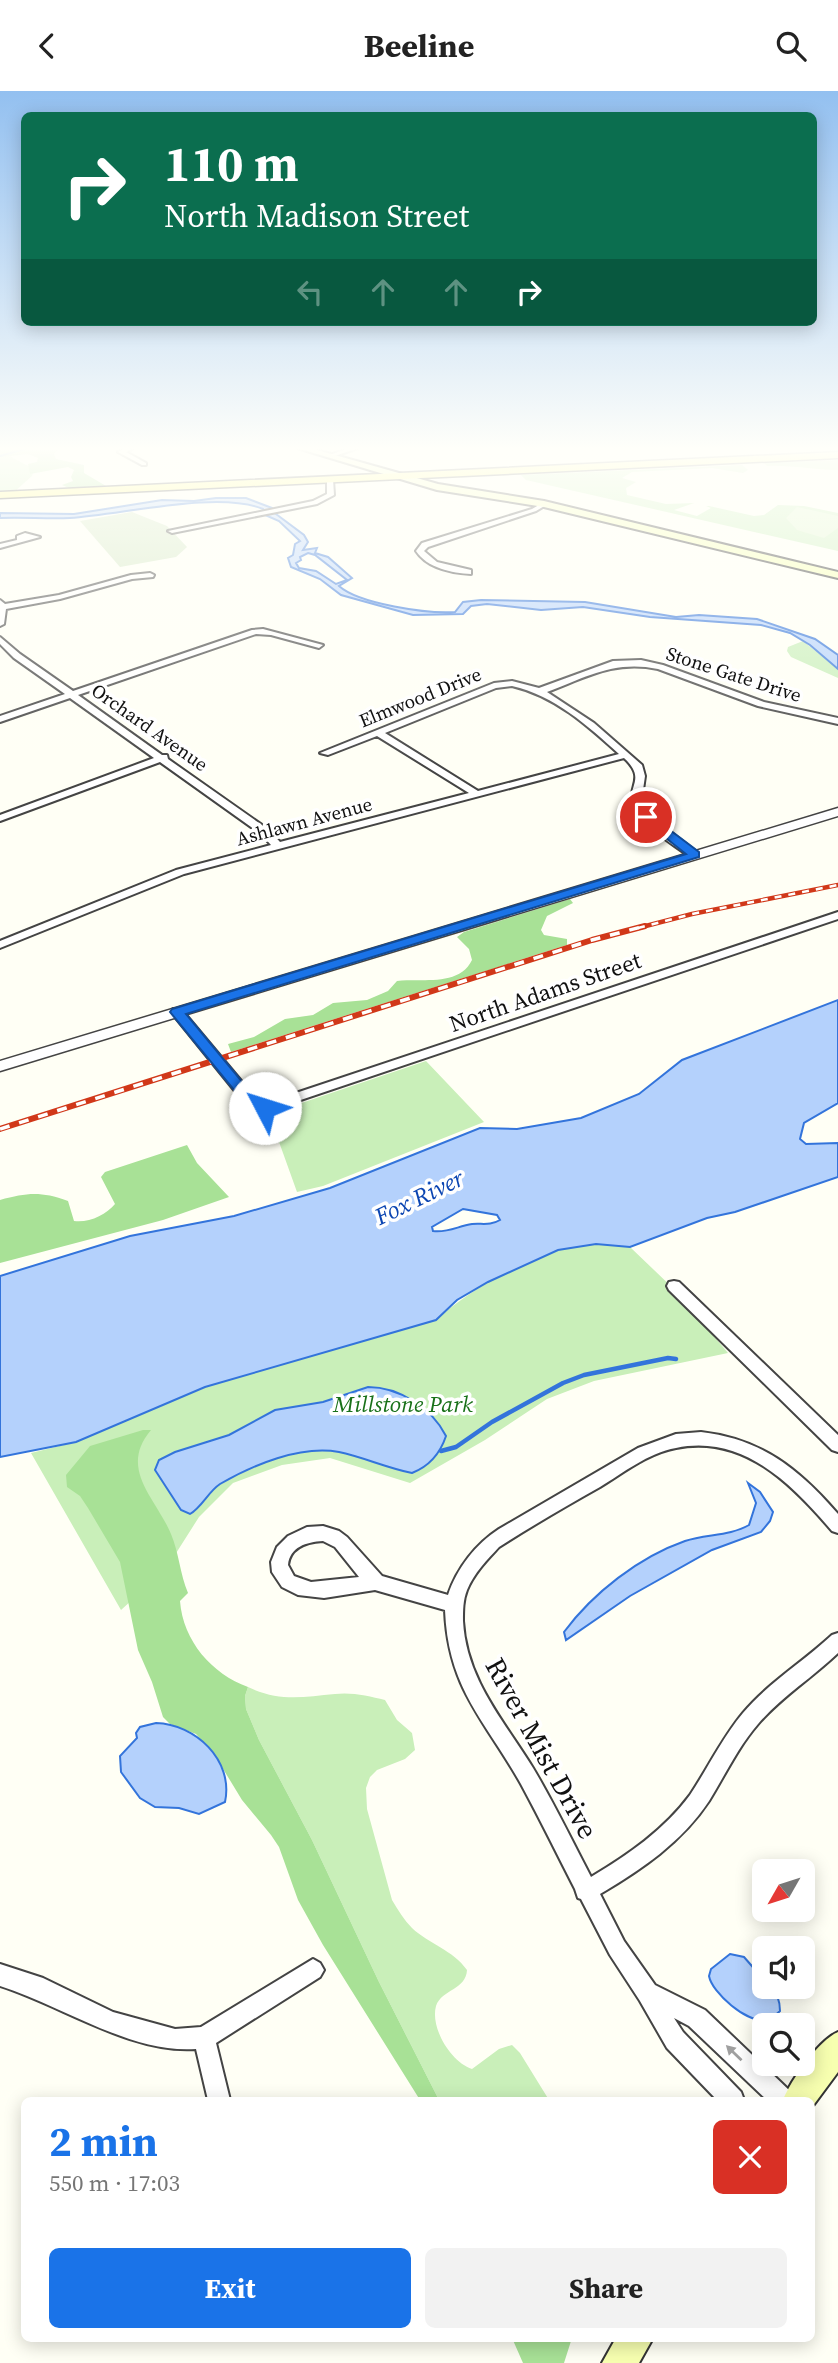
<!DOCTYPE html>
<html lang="en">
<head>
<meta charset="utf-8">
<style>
	:root { --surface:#fff; --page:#f2f2f2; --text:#222; --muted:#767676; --accent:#1a73e8 }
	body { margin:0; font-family:"Source Serif 4",serif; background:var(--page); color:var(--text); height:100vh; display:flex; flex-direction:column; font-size:26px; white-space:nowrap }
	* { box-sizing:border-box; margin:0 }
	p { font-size:23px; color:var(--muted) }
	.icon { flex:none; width:38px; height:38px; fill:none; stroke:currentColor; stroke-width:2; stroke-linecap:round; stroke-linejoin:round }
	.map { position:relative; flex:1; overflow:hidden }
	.sheet { position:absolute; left:21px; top:2006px; width:794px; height:245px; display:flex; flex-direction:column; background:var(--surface); border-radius:10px; box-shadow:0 4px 18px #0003 }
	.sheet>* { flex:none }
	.hud { position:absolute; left:21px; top:21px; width:796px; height:214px; border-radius:10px; box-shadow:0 4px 18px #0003; background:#0b6e4f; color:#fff; overflow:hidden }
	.needle { width:46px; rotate:231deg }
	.buttons { position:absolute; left:752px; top:1768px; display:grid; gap:14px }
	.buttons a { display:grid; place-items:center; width:63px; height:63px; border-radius:10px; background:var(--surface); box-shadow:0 4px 18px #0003; font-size:35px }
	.pin { position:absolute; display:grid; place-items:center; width:60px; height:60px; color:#fff; margin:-30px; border:4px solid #fff; border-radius:50%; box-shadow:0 2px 7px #0007 }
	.me { position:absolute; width:77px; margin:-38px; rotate:310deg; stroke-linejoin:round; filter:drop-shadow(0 0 5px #0008) }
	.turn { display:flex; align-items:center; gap:24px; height:147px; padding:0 28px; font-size:32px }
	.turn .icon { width:91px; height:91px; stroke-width:2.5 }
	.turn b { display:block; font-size:49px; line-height:60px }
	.lanes { display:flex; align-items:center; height:66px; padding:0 28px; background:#0003; justify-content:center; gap:35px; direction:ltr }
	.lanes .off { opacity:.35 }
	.round { display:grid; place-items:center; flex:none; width:74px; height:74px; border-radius:10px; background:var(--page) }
	.overview { display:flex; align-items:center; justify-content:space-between; height:119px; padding:0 28px }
	h1 { font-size:42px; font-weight:700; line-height:52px; color:var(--accent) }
	.primary-button { display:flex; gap:14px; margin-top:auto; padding:14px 28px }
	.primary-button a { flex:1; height:80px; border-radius:10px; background:var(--accent); color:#fff; font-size:28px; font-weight:700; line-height:80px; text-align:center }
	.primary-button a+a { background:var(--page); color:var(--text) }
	header { display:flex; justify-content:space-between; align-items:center; height:91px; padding:0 28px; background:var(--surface); font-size:32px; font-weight:700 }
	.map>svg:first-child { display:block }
	.green { fill:#c9efb9 }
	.forest { fill:#a8e196 }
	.cemetery { fill:#d2e6c1 }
	.pitch { fill:#def5cc }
	.water { fill:#b4d1fc; stroke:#3374db; stroke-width:2; fill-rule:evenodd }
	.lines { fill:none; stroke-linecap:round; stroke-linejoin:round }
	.stream-far1 { stroke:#3374db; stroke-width:2 }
	.stream { stroke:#3374db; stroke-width:4.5 }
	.minor-casing { stroke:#444; stroke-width:4 }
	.tertiary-casing { stroke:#444; stroke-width:3 }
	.secondary-casing { stroke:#333; stroke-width:4 }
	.primary-casing { stroke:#222; stroke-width:3 }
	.minor { fill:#fff; fill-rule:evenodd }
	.tertiary { fill:#fff; fill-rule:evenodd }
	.secondary { fill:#f7ffb0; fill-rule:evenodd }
	.primary { fill:#fffb65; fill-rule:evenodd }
	.rail-far1-casing { stroke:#d13819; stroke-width:4.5 }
	.rail-casing { stroke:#d13819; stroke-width:6 }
	.rail-far1 { stroke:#fff; stroke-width:2.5; stroke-dasharray:7; stroke-linecap:butt }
	.rail { stroke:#fff; stroke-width:3.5; stroke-dasharray:10; stroke-linecap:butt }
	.oneway { fill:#a0a0a0 }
	.route { fill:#1a73e8; stroke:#114b97; stroke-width:2 }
	.labels { text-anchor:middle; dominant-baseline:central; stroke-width:7; stroke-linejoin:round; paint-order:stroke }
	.far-street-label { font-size:19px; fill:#111; stroke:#fff }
	.street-label { font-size:23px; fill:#111; stroke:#fff }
	.park-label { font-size:23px; font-style:italic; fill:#197119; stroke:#fff }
	.water-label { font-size:24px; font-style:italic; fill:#0b45b2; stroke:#fff }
	.near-street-label { font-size:28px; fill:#111; stroke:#fff }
</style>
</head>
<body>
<header><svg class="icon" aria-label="back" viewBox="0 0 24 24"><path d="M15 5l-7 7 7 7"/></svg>Beeline<svg class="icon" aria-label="search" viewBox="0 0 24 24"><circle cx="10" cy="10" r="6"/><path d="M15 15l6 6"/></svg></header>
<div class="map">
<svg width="838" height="2272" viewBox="0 0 838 2272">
	<rect width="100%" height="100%" fill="#fffff5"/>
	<!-- green -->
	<path class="green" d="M0,360L34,378L32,385L14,401H0Z
		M838,369V379C812,379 793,374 767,375L764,372Z
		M742,374L748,379L743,382L712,377L632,381L622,387L636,391L626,397L627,404L666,413L694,412L674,419L697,425L711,417L706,415H709L754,425L764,424L778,414L804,415L838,422V460L526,389L521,384Z
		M803,550L838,578V587L791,566L787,560L788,556Z
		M426,970L484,1031L323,1095L297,1101L269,1023Z
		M596,1153L630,1156L677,1201L728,1262L594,1290L547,1308L485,1349L410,1392L330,1367L282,1374L233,1392L199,1426L166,1478L121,1519L31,1362L76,1351L205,1296L436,1229C467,1201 518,1171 558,1159C570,1156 584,1155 596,1153Z
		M248,1596C279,1611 303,1606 335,1603C352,1601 369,1605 385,1609L397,1629L412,1642L415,1659L405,1668L377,1679L370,1686L366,1697L367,1718L392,1809C398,1819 404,1829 412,1837C429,1853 453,1859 467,1879C466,1899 442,1898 436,1915C430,1937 451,1971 472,1978L499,1958L512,1954L520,1962L549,2009H439L379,1891L312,1749L259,1649L246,1618L245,1605Z"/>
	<!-- forest -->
	<path class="forest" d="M0,357H58L54,363L56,368L84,374V382L106,395L69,397L62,394L73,390L71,386L74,379L68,376L30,383L28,373L37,371L38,367L28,363L1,366Z
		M570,808L573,812L547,825L541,839L544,844L567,848V854L231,961L228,953L254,946L285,928L313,924L333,912L367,909L388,900L397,890C421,887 459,896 472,869L469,858L457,846L464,841Z
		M187,1054L197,1072L229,1106L163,1129L0,1172V1109C27,1102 40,1100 68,1110L74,1130C89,1132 106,1124 115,1113L101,1086L105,1081Z
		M143,1339H151C118,1378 156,1407 171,1443C179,1462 180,1483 188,1502L180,1510C183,1550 212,1583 248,1596L245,1605L246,1618L259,1649L312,1749L379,1891L439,2009H420L323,1854L298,1809L279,1756L271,1744L242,1709L214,1663L196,1643L170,1633L163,1626L152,1591L138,1559L120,1471L88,1417L80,1405L67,1396L66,1384L90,1355Z
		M512,2247H571V2250L564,2272H523Z"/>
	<!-- cemetery -->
	<path class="cemetery" d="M132,421L167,435L187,456L176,466L120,476L80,430Z"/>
	<!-- pitch -->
	<path class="pitch" d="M797,416L838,425V437L824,447L797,439L786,427Z"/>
	<!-- water -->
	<path class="water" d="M216,407H246L272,417V420L304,444L308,451L303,459L317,457L315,462L328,466L352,487L339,495C359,513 428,523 455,521L463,511L481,509L585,511L676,526L699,524L757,528L815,548L838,564V578L810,554L790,542L761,534L650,526L583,516L541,519L487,513L471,515L463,523L413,524L341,504L320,488L291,476L288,467L293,464L295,453L300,450L279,430L263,423V418C218,399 121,424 70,427C47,428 23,426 0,427V422L74,423L162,409L194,410ZM308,462L315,464L347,489L336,493L316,480L299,477L296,472L301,469L300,466Z
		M838,909V1012L804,1032L800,1048L806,1053L838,1052V1086L735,1121L707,1127L630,1156L596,1153L558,1159L488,1191L457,1209L436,1229L205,1296L76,1351L0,1366V1185L130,1145L234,1125L330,1097L480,1037L517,1038L581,1027L639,1003L682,969ZM463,1118L497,1124L500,1129C490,1135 482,1132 472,1133C458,1135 448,1142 433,1140L432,1136Z
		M368,1296C399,1296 432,1317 446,1345C440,1363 430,1375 412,1382C387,1377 363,1366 339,1361C300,1354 253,1374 220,1393C208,1401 202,1416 190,1423L181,1419L155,1379L159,1369L175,1361L229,1344L275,1319L323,1311Z
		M748,1392L760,1401L773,1421L770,1430L761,1441L712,1459L630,1505L566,1549L564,1541C593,1502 639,1466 685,1450C706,1443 730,1445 749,1434L756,1412Z
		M156,1632C195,1633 234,1669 225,1711L199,1723L179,1717L155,1716L140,1707L121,1681L120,1665L137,1647L136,1642L140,1636Z
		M730,1863L744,1866L765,1890V1895H770C777,1903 780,1909 780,1920C776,1924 771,1928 765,1929C747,1932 712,1902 709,1885L711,1878Z"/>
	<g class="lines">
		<!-- stream-far1 -->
		<path class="stream-far1" d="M0,365L28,357"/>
		<!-- stream -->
		<path class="stream" d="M441,1360L456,1356L492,1331L563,1292L584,1284L668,1267L676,1268"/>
		<!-- minor casing -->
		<g class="minor-casing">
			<path id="minor" d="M126,357H134L126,361L146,372V374H142L118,361Z
				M349,357H358L332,366L327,365Z
				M330,386L333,388L334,404L317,413L172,442L168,440L313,410L327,403V388Z
				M544,411L546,414L536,420L428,456L424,460L437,471L471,479V483C452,482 427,477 416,460L422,452L532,418Z
				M25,442L40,446L0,457V453L17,449V445Z
				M150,482L154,484L153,486L132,488L60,508L6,518L4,533L0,535V509L5,513L59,504L131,484Z
				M263,538L323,554L319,557L271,544L256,543L78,604L162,664H167L168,668L269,739L280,751L469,702L377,645L328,664L320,662L494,592L512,590L539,597L613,570L641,569L663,574L764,611L838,627V633L758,615L658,578C614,569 587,586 547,601L594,632L642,674L645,685L642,706L644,717L656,730L698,762V766H690C672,752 647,739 635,718C623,696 649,690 624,667L184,783L0,857V850L176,779L271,754L261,743L160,671L0,730V724L154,667L70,607L0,631V625L65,603L14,567L0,553V546L20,563L73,600L252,539ZM512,595C555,605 587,634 619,663L478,700L385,642L496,597Z
				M838,821V828L265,1021L243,1010L171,921L173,918H181L253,1004L266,1012Z
				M674,1190L679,1191L838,1344V1361L832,1359L669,1199L667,1195L669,1191Z
				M701,1341C762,1348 799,1378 838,1423V1442L832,1440C792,1393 743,1343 676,1357C648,1362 623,1382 600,1396C566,1415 532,1435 499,1456C487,1469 474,1482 467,1499C463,1509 463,1519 463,1530C466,1588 504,1630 533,1677C554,1712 572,1750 591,1786C628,1764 664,1739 690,1704C708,1677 722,1647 743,1622C768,1592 803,1571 832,1544L838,1542V1562C812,1587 781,1606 758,1633C738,1656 725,1684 709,1710C682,1751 641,1779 600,1803L624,1850L655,1894L705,1919L791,2001L794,2009H767L689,1935L674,1927L683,1941L741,2001L744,2009H717L667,1957L640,1910L610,1864L581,1808L578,1807L575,1798C557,1763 540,1728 521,1693C485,1629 448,1598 445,1519L375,1499L324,1507L298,1504L282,1496L272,1481L271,1471L277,1456L288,1445L307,1436L323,1435L339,1440L347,1446L382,1485L448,1504C457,1477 476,1453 499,1438L638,1357L676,1343ZM323,1450L335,1456L359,1486L311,1491L294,1485L288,1474C290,1456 306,1451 323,1450Z
				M313,1868L320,1872L324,1879L320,1886L216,1952L230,2009H208L196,1958C131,1963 61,1914 0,1895V1873L43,1887L113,1921L175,1938L201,1936Z"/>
		</g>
		<!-- tertiary casing -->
		<g class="tertiary-casing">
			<path id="tertiary" d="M838,717V725L0,980V970Z"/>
		</g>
		<!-- secondary casing -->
		<g class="secondary-casing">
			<path id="secondary" d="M297,357H310L438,393L544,410L838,481V487L544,416L437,399Z
				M838,1941V1981L812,2016V2009H783C791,1989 819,1949 838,1941Z
				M616,2247H653L639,2272H602Z"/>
		</g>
		<!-- primary casing -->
		<g class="primary-casing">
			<path id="primary" d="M838,361V367L0,407V401Z"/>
		</g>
		<!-- minor -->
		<use href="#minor" class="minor"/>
		<!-- tertiary -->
		<use href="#tertiary" class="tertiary"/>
		<!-- secondary -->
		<use href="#secondary" class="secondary"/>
		<!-- primary -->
		<use href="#primary" class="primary"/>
		<!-- rail-far1 casing -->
		<g class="rail-far1-casing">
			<path id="rail-far1" d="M638,837L692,823L838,794"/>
		</g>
		<!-- rail casing -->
		<g class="rail-casing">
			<path id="rail" d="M0,1038L592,849L645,835"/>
		</g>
		<!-- rail-far1 -->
		<use href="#rail-far1" class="rail-far1"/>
		<!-- rail -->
		<use href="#rail" class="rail"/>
	</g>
	<!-- one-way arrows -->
	<defs><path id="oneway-solid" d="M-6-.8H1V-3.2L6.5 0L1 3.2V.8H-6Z" transform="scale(1.75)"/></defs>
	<use class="oneway" href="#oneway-solid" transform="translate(734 1962) rotate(-136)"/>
	<!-- sky -->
	<linearGradient id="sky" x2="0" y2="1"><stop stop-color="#93c0f0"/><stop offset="0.53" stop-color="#fffffa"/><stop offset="1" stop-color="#fffffa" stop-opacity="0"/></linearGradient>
	<rect width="838" height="675" fill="url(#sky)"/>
	<!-- route -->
	<path class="route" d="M642,724H650L699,761V766L186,923L253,1004L272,1017L270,1020H260L243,1010L170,921L172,918L686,763L642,728Z"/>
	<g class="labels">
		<!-- far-street labels -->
		<g class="far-street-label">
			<text transform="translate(734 583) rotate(18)">Stone Gate Drive</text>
			<text transform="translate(420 606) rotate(-22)">Elmwood Drive</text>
			<text transform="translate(150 636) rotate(35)">Orchard Avenue</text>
			<text transform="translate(304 730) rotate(-15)">Ashlawn Avenue</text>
		</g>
		<!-- street labels -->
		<g class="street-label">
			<text transform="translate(545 901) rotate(-19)">North Adams Street</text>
		</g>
		<!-- park labels -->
		<g class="park-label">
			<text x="403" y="1313">Millstone Park</text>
		</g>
		<!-- water labels -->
		<g class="water-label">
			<text transform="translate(419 1106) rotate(-26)">Fox River</text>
		</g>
		<!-- near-street labels -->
		<g class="near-street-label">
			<text transform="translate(542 1657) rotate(61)">River Mist Drive</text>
		</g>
	</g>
</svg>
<div class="buttons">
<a><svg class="needle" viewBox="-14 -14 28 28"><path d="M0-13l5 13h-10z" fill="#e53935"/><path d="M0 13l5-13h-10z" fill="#767676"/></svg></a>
<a><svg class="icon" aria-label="sound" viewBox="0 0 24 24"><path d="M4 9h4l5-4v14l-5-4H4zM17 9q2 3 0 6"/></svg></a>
<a><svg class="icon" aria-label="search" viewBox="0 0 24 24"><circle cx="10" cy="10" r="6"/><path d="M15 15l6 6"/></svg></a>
</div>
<div class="pin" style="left:646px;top:726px;background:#d93025"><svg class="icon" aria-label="arrive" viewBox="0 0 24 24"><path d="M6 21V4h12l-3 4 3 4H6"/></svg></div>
<svg class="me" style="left:265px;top:1017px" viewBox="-20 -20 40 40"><circle r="19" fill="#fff"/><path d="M0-13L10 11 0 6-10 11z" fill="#1a73e8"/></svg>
<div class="hud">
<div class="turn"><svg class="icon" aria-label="right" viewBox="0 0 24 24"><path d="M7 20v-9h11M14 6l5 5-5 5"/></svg><div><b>110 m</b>North Madison Street</div></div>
<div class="lanes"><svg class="icon off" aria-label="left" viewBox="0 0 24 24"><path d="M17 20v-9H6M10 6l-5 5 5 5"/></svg><svg class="icon off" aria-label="ahead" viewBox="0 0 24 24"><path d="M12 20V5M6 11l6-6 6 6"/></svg><svg class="icon off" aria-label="ahead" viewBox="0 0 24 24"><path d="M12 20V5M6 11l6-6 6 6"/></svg><svg class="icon" aria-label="right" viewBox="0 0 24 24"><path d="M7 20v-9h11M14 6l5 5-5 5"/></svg></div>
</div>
<section class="sheet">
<div class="overview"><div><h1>2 min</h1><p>550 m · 17:03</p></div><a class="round" style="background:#d93025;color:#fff"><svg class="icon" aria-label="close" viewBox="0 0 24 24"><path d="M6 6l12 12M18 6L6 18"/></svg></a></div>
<div class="primary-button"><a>Exit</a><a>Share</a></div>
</section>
</div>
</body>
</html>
